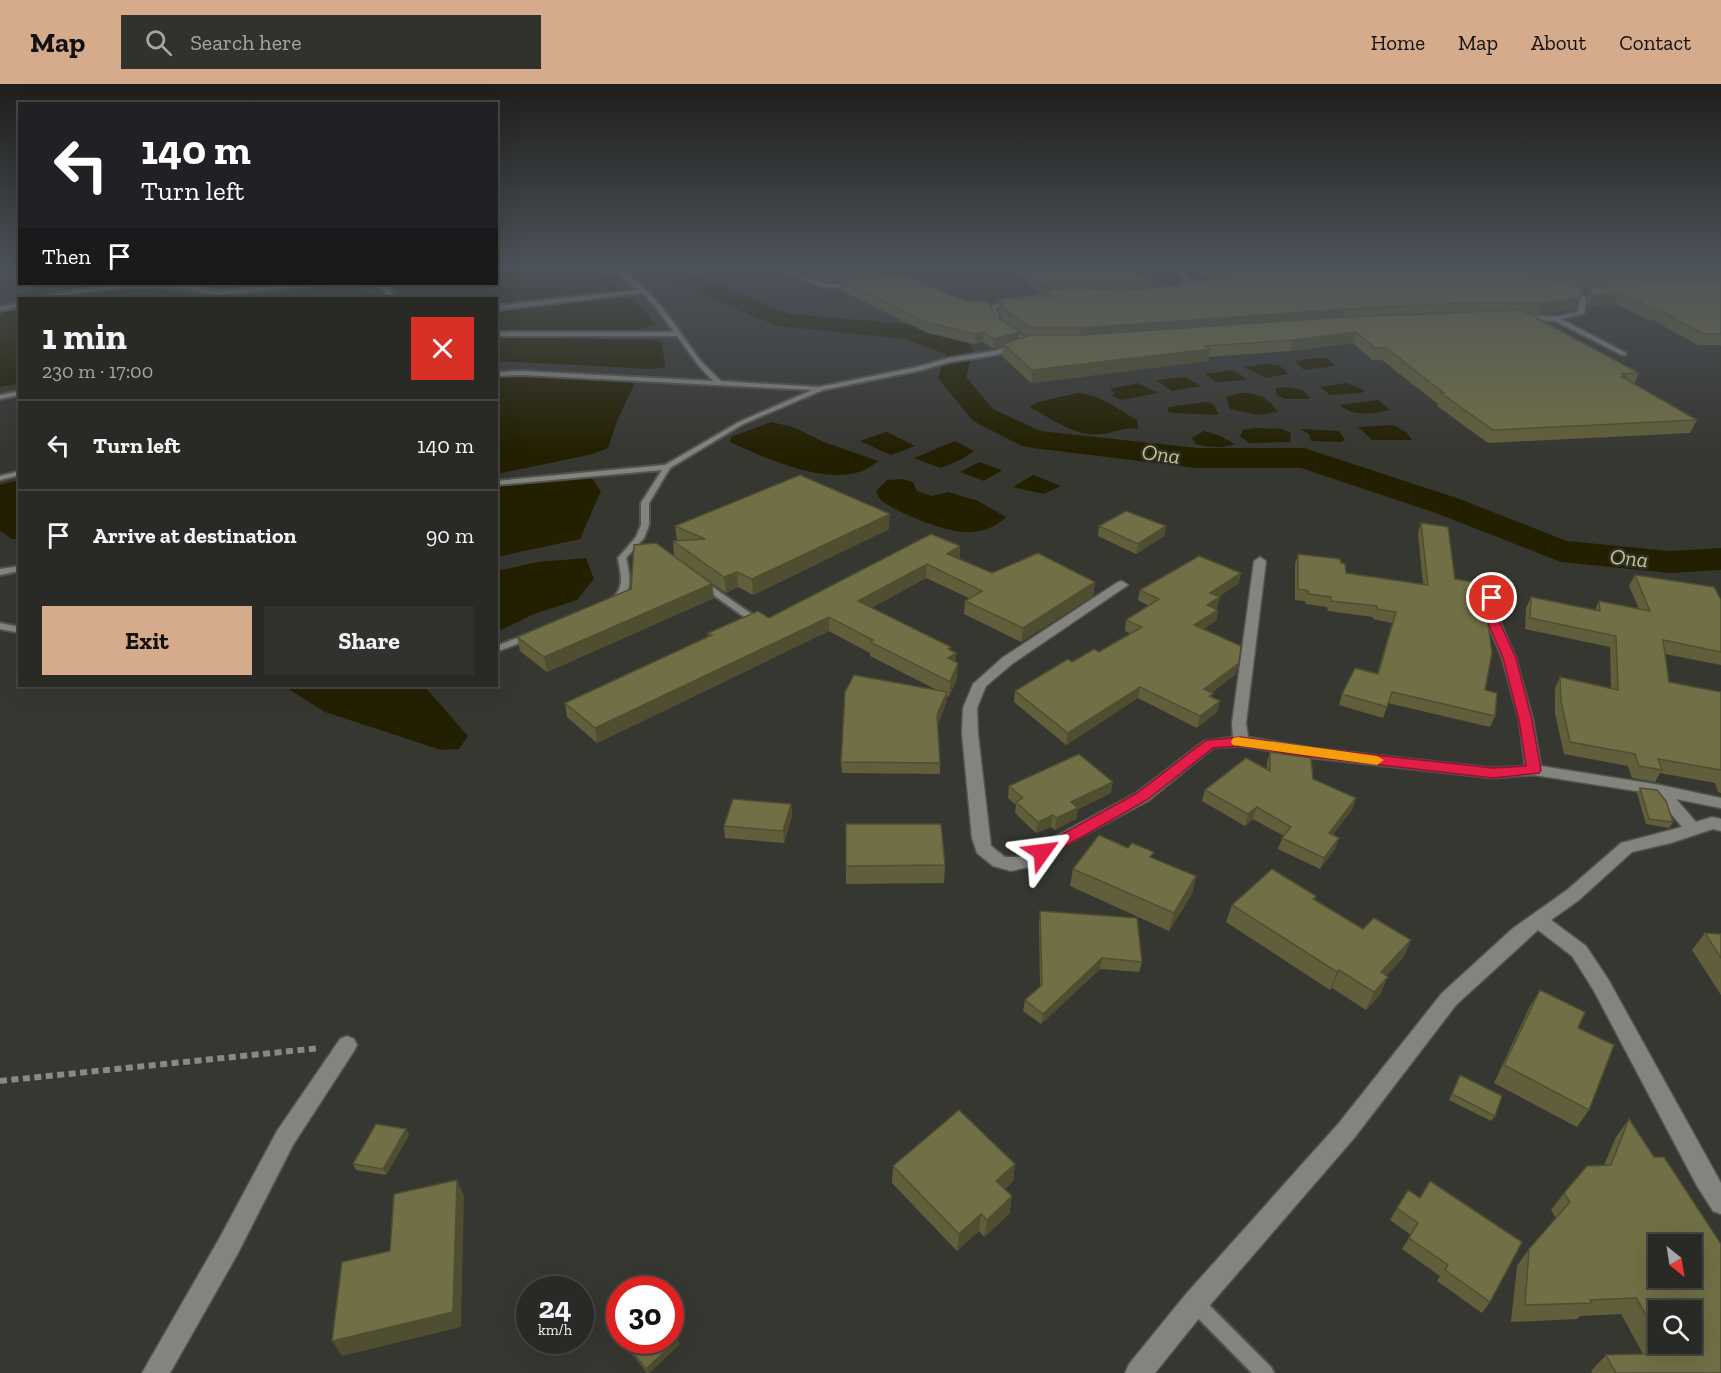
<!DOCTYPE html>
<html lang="en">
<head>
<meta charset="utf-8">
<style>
	:root { --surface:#292926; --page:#31312e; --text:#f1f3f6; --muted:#a5a6a7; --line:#454543; --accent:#d6ab8b }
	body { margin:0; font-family:"Zilla Slab",serif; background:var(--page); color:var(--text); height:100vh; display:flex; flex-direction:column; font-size:22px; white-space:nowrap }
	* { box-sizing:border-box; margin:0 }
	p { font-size:20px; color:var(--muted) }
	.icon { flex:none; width:33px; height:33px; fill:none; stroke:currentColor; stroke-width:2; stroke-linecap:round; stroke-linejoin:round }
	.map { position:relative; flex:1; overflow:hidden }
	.details { position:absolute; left:18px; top:213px; width:480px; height:390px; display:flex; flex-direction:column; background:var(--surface); border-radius:0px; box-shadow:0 6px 24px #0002,0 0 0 2px var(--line) }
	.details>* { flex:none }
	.hud { position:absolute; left:18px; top:18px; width:480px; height:183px; border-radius:0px; box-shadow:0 6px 24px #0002,0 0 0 2px var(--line); background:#202124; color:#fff; overflow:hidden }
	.needle { width:39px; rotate:150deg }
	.buttons { position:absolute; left:1648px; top:1150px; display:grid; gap:12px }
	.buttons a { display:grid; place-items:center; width:54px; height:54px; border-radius:0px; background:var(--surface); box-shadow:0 6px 24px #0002,0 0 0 2px var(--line); font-size:30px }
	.speed { position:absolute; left:516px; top:1192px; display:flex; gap:12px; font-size:30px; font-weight:700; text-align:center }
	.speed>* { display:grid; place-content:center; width:78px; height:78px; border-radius:50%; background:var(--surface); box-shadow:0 6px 24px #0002,0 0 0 2px var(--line); line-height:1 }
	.speed small { font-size:15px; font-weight:400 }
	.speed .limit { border:9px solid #d22; background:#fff; color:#111 }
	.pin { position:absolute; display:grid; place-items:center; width:51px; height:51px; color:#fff; margin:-26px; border:3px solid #fff; border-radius:50%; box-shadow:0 2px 6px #0007 }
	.me { position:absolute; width:66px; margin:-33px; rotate:59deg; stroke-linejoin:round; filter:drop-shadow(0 0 4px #0008) }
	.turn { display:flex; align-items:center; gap:21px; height:126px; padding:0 24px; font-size:27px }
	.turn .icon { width:78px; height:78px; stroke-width:2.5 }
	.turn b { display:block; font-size:42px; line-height:51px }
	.then { display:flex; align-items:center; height:57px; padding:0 24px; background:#0003; gap:12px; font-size:22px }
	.round { display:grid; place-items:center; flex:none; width:63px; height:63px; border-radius:0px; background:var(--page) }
	.headline { display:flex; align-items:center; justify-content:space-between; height:102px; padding:0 24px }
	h1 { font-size:36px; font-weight:800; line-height:45px }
	.action { display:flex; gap:12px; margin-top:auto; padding:12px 24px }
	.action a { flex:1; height:69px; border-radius:0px; background:var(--accent); color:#111; font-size:24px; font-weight:800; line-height:69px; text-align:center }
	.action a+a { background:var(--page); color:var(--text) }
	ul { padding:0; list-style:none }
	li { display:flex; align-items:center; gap:18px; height:90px; padding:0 24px; border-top:2px solid var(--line) }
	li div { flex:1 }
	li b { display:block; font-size:22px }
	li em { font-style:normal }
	header { display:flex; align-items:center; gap:36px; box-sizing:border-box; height:84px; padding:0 30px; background:var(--accent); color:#111 }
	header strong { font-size:28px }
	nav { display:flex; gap:33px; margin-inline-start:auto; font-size:21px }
	.search { width:420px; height:54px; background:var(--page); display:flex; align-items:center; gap:15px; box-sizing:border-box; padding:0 21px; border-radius:0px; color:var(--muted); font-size:22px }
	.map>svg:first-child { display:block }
	.water { fill:#232002 }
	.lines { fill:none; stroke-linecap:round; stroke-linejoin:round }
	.river { fill:#232002; fill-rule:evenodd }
	.lane-casing { stroke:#53534f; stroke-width:4 }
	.street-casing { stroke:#53534f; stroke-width:3 }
	.path { stroke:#898985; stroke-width:6; stroke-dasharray:7 4.5; stroke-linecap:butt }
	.lane { fill:#84847f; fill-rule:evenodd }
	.street { fill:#84847f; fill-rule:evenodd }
	.wall { fill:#615f3b; fill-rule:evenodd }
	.shaded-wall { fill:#4f4e30 }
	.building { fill:#716f45; stroke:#4f4e30; stroke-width:1.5; fill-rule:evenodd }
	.route { fill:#e11d48; stroke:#92132f; stroke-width:1.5 }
	.slow { fill:#f59e0b }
	.labels { text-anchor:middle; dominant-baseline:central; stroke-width:5; stroke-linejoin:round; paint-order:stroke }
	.far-water-label { font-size:22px; font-style:italic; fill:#c8c47e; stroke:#2d2d29 }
</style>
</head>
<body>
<header>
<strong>Map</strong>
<div class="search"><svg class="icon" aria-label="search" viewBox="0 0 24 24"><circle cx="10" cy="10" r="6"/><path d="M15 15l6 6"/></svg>Search here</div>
<nav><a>Home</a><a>Map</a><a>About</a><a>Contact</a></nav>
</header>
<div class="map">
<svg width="1721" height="1289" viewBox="0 0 1721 1289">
	<rect width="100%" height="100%" fill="#373732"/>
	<!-- water -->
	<path class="water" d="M588,185L598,187L617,205L497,219L496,214H401L391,201L496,200L497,189Z
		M345,201L363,203L373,214H241Z
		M144,204L183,208L184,214H61L86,209Z
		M618,213L636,216L655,240L637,246L497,247V228Z
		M15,227L19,229V300L0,303V228Z
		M497,253L655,256L662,258L665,283L653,285L497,277Z
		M1317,274H1327L1335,282L1304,286L1295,277Z
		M1264,280L1278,281L1287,287V290L1266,294L1244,283Z
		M1232,286L1248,296L1216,298L1205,290Z
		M514,291L635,299L617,337L608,364L593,370L497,390V295Z
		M1185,293L1201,302L1172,307L1156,296Z
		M1138,299L1158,309L1122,316L1112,312L1115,309L1110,305Z
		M1346,299L1364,306L1362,309L1330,311L1320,303Z
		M1286,303C1296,304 1306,305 1310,315H1284L1276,310V304Z
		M1077,309C1100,310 1117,325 1137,336L1138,345C1119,343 1116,349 1101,350C1075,353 1052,335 1030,323L1038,318Z
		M1240,309C1260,309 1266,312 1278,328L1258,331L1230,325L1226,313Z
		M1378,316L1390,326C1373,330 1353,333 1340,321Z
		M1206,318L1213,320L1219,331L1173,329L1167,327L1169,323Z
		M771,338L793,343L824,358L878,377C842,411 768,375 730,358L731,353Z
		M1393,341L1406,348L1412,356H1372L1358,343Z
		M1254,344L1282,345L1291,349L1290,358L1249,359L1240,352L1243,346Z
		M1300,345L1339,347L1345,356L1341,358L1311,357L1309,350Z
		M1204,347L1218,351L1235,360C1221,365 1210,363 1196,360L1192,354Z
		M886,348H887L915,362L891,371L860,357Z
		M955,357L974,367L962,375L941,384L914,374Z
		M979,378L1002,386L984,397L960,388Z
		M1033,391L1061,402L1044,410L1013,403Z
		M591,393L601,407L580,455L497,473V402Z
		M903,395L913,398L917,407L931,412L948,408L978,417L1006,433C997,442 985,447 972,448C951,451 901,430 883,418C879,415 878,411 876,407L887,396Z
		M19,396V455H12L0,447V401Z
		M586,474L594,495L577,516L534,530L497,548V487L538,478Z
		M284,602H424L468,652L459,665L441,666L325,628Z"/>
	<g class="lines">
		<!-- river -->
		<path class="river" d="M647,184H678L790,230L907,240L969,260L973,266L966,293L993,325L1040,347L1197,364H1304L1457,414L1567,457L1670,467L1721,464V486L1670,489L1561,478L1433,428L1301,384H1197L1033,364L1022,362L973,337L938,294L946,270L904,255L777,242L650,189Z"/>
		<!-- lane casing -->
		<g class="lane-casing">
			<path id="lane" d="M602,184C644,184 678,248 701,277C707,284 714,290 721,297L819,303L917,283L949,274L995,267L1014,261L1017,263L996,271L950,278L918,287L823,306L743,340L670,384L649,419V441L644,454L626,474C630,491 634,510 616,519L612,516C625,501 621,493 618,474L636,453L641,441V419L662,386L496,401V397L665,381L739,338L812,306L522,291L496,292V288L522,287L713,297L699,282L677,252H496V248H674L655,222L642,209L496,226V222L639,206L618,191Z
				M781,184C792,184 801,192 812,196C826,202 839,201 854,198L857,200C831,210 802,198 781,184Z
				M1171,184H1176L1194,198L1180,202V200L1187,198Z
				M131,200H181L218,207L309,200H324L218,211L181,204L131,203L91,207L46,214H38L72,207Z
				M378,200H382L396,214H392Z
				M1578,208L1586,215L1584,229L1561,235L1626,269V271H1622L1555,237L1523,235L1520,233L1523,231L1556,233L1578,228L1580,215L1575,210Z
				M1062,210L1060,213L1020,218L995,224L1001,238L1031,258L1032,259L1029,261L997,240L989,223L1020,214Z
				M20,219V222L0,227V223Z
				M20,307V311L0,315V311Z
				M20,387V391L0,396V392Z
				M20,482V487L0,491V485Z
				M701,495L753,531L755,533L753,535H747L698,500V496Z
				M0,539L20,543V549L0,545Z
				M530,549L533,550L535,552L533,554L496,568V562Z
				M1195,1210L1201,1213L1271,1283L1274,1289H1252L1189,1225L1186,1219L1189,1213Z"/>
		</g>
		<!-- street casing -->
		<g class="street-casing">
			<path id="street" d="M1260,473L1266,477L1246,639L1248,653L1312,664L1493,684L1525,682L1519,636L1502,574L1487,539V514L1493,510L1499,514L1501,539L1516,574L1533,636L1541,682L1660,701L1721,714V724L1676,715L1696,738L1712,733L1721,735V747L1713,745L1671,759L1632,768L1579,816L1551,836L1586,862L1608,895L1721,1099V1130L1713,1127L1697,1102L1594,907L1572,872L1538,846L1456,921L1355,1053L1204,1228L1155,1289H1125L1129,1280L1186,1210L1339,1039L1442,909L1512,845L1567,806L1621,759L1682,743L1655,710L1534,691L1493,694L1312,674L1241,662L1213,664L1148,717L1064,762L1033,782L1011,787L993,782L977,769L972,754L962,650L963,624L973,600L1002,574L1118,498L1122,497L1128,501L1012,580L986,602L977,624L978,650L991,762L1005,773H1022L1052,754L1136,709L1204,657L1233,653L1232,639L1254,477Z
				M347,952L354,955L357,961L354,967L293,1061L237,1171L170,1289H142L219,1155L277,1047L340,955Z"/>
		</g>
		<!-- path -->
		<path class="path" d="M0,997L320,964"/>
		<!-- lane -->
		<use href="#lane" class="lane"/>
		<!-- street -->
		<use href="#street" class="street"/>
	</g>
	<!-- wall -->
	<path class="wall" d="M798,184H933L894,190V191L996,232L1003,236L998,226L999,215L1046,213V208L1038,209L1021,191L1010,184H1129L1151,196L1150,204L1184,201L1211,196L1192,184H1721V262L1719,261H1698L1653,236L1644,235L1637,230L1615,220L1587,223V213L1590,205L1582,206L1580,214L1576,224L1539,230H1528L1639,289L1634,300L1697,336L1690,349L1488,359L1437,322L1438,320L1382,276H1372L1353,259L1290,267L1209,273L1208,277L1031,299L1002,272L1003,262L994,265L983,258L975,260L927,249L841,206V197L828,199ZM1004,237L1027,252L1019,255Z
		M1421,439L1455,495L1479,517L1485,606L1495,632L1490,643L1388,619L1383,634L1339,621L1342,610L1377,590L1392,539L1373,535V533L1328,527L1327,523L1306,520L1305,517L1295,516V480L1298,470L1341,479L1346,489L1423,500L1418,449Z
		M675,442L889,445L753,511L738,503L726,509L674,472L673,457H677Z
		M1099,442H1166L1164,452L1136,470L1098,452Z
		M931,450L960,475L992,489L1095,498L1093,512L1021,558L964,530L965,517L969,514L926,494L871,524L951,563L950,566L956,569L955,578L957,594L949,613L947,612L946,619L938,640L940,679V690L842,689L841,678L937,606L870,572V569L829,547L597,659L567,633L565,619L708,553V549L769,534Z
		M1635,491L1721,516V581L1665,570L1669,598L1721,608V709L1718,708L1715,699L1660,689L1655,698L1632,694L1628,682L1564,670L1555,629V604L1560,593L1611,604L1610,563L1525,545L1526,524L1531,513L1595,526L1599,517L1639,525L1629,502Z
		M1239,499L1218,513L1217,524L1215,525L1218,526L1216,537L1203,545L1236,590L1211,609L1212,613L1220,617L1217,628L1197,644L1138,614L1066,661L1014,618L1015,607L1072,578L1099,568L1130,549L1125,547L1126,536L1149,522L1138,516L1140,506Z
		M712,500L714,514L547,588L520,567L517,553Z
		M1270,668L1313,695L1356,714L1352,726L1332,751L1339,754L1335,765L1320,785L1278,765L1282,754L1284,752L1253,735L1245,742L1202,717L1205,706L1267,686V679Z
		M1009,702L1111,709L1078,725L1076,735L1055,746L1051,743L1036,749L1015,729L1016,721L1008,714Z
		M1640,704L1673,738L1669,744L1646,740L1637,709Z
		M791,720L792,732L784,759L725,754L724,742Z
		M846,740L945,781L944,799L846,800Z
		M1152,774L1196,792L1192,810L1169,847L1070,802L1073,785Z
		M1316,812L1315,816L1363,845L1411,856L1403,874L1386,892L1380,911L1366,926L1332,904L1330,906L1226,838L1232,821Z
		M1040,827L1142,878L1139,888L1100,885L1041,940L1023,927L1025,916L1040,903L1039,838Z
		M1705,849L1721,850V911L1692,866Z
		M1540,906L1578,944L1589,1026L1577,1043L1494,999L1529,924Z
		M1460,991L1495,1032L1491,1037L1449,1016Z
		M1629,1035L1721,1289H1592L1591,1287L1606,1271L1643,1270L1621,1230L1580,1232L1577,1235L1511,1238L1517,1182L1529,1165L1556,1134L1551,1126L1564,1109L1604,1081L1616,1053ZM1659,1227L1692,1260H1659Z
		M409,1051L386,1091L356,1086L353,1080Z
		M1015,1080L1013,1097L1005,1105L1010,1129L984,1153L979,1147L957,1167L892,1099L893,1082Z
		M1408,1106L1490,1218L1482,1229L1437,1197L1440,1192L1402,1165L1411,1151L1390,1136Z
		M678,1255L679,1261L649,1289H647L632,1270L630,1265Z"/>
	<!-- shaded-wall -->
	<path class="shaded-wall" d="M870,184H933L894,190V192L828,199V189Z
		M1075,196L1074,206H1046V208L1038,209L1039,199Z
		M1151,196L1149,206L1125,208L1126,198Z
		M1619,209L1615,220L1587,223L1591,212Z
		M1580,214L1576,224L1539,230L1543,219Z
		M1346,225L1343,236L1080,255L1081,244Z
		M984,248L983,258L975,260V250Z
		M1020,248L1019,258L1003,260V262L994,265V255Z
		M1356,248L1353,259L1290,267L1293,256Z
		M1210,265L1208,277L1031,299L1032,286Z
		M890,430L889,445L753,511L752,495Z
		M1166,442L1164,452L1136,470L1138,460Z
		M960,462V475L947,470Z
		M927,480L926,494L858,531V517Z
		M737,488L738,503L726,509L724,493Z
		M1241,489L1239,499L1208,519L1210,509Z
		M1095,498L1093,512L1021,558L1023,544Z
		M712,500L714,514L547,588L544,573Z
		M1220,513L1217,524L1204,531L1207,521Z
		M1218,526L1216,537L1191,552L1194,541Z
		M829,533V547L597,659L595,644Z
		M951,563L950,573L956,569L955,583L947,588L948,565Z
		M958,579L957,594L949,613L950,598Z
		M1239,579L1236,590L1202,616L1204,605Z
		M1140,603L1138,614L1066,661L1068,649Z
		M947,608L946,619L937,643V631Z
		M1220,617L1217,628L1197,644L1200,632Z
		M1113,698L1111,709L1078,725L1076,735L1055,746L1056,734L1071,718Z
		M1356,714L1352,726L1325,761L1329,749Z
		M791,720L792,732L784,759L783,747Z
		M1257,723L1253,735L1245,742L1248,730Z
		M1053,731L1051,743L1036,749L1038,738Z
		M1339,754L1335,765L1320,785L1324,774Z
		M1196,792L1192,810L1169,847L1174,829Z
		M1411,856L1403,874L1373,906L1381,888Z
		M1102,874L1100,885L1041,940L1043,930Z
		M1339,886L1332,904L1330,906L1337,888Z
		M1388,893L1380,911L1366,926L1374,908Z
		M406,1045L409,1051L386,1091L383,1085Z
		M1015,1080L1013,1097L994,1114L996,1097Z
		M457,1096L464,1112L461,1243L342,1272L332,1257Z
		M1012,1112L1010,1129L984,1153L987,1136Z
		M981,1130L979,1147L957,1167L959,1150Z
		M678,1255L679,1261L649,1289H648L646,1285Z"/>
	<!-- building -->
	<path class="building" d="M818,184H871L828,189Z
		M1025,184H1129L1151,196L1126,198L1075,196L1039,199Z
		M1211,184H1502L1579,203L1582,205L1580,214L1543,219H1466L1346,225L1081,244H1032L1004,226L999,215L1053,213L1046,206L1075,204L1127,206L1184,201L1189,197L1228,195Z
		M1533,184H1721V188L1582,195Z
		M902,190L965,217L989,218L996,232L1020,248L994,255L984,248L975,250L928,239L841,197Z
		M1721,196V250H1703L1658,225L1648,224L1642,219L1619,209L1591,212V203Z
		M1522,226L1639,289L1622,290L1627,293H1622L1697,336L1493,346L1441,309H1444L1386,264H1375L1356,248L1293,256L1205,262L1210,265L1032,286L1003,260L1030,251H1082L1346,233Z
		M800,391L890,430L752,495L737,488L724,493L673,457L705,455L675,442Z
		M1126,427L1166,442L1138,460L1099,442Z
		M1421,439L1448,443L1455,495L1479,499V517L1485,518L1492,569L1485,606L1497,609L1495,632L1392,608L1387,623L1342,610L1355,584L1378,590L1396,528L1377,525V522L1331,517V513L1309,510L1308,507L1298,505V470L1340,475L1341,479L1345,480L1346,489L1428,501Z
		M931,450L960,462L947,470L992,489L1038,469L1095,498L1023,544L965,517L982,507L927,480L858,517L951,563L948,565L956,569L948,574L958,579L950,598L870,558L873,556L829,533L595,644L565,619L712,551L708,549L758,527L769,534Z
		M656,459L712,500L544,573L517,553L631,505L634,461Z
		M1199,472L1241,489L1210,509L1220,513L1207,521L1218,526L1194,541L1241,562L1239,579L1204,605L1213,609L1209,612L1220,617L1200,632L1140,603L1068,649L1015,607L1068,575L1072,578L1094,565L1099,568L1142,543L1126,536L1159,515L1140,506Z
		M1635,491L1714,503L1721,516V568L1663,556L1669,598L1721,608V686L1658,675L1662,686L1639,682L1635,670L1570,658L1561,617L1560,593L1618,606L1616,552L1530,534L1531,513L1600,527L1599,517L1650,527Z
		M854,591L947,608L937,631L940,679L841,678L845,608Z
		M1270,668L1311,674L1313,695L1356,714L1329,749L1339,754L1324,774L1282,754L1291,743L1257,723L1248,730L1205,706L1246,674L1270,687Z
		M1079,670L1113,698L1071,718L1078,724L1056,734L1053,731L1038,738L1016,718L1023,714L1009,702Z
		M1640,704L1657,706L1666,717L1673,738L1649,735Z
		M733,715L791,720L783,747L724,742Z
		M846,740H941L945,781L846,782Z
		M1099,751L1128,764L1132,759L1154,768L1150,773L1196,792L1174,829L1073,785Z
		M1272,785L1316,812L1313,815L1363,845L1374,834L1411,856L1381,888L1388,893L1374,908L1339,886L1337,888L1232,821Z
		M1040,827L1137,834L1142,878L1102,874L1043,930L1025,916L1042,901Z
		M1705,849L1721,850V874Z
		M1540,906L1585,928L1578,944L1614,961L1589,1026L1504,981Z
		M1460,991L1502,1012L1495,1032L1452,1010Z
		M959,1026L1015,1080L996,1097L1012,1112L987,1136L981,1130L959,1150L893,1082Z
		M1629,1035L1654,1073H1664L1721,1160V1289H1616L1606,1271L1668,1269L1663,1260H1692V1227H1659V1253L1636,1214L1590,1216L1592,1219L1525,1221L1529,1165L1570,1118L1564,1109L1587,1082L1611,1081ZM1659,1161H1692V1194H1659Z
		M376,1040L406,1045L383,1085L353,1080Z
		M457,1096L453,1228L332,1257L342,1178L390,1167L394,1110Z
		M1430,1097L1522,1158L1490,1218L1445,1186L1448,1181L1409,1154L1418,1139L1397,1124L1408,1106L1420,1114Z
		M670,1246L678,1255L646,1285L630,1265L638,1257H670Z"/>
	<!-- sky -->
	<linearGradient id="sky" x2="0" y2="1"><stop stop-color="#1e1e1c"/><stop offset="0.5" stop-color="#4d535a"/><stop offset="1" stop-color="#4d535a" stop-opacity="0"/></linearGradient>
	<rect width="1721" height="365" fill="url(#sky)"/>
	<!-- route -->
	<path class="route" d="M1492,511L1498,514L1500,539L1516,574L1532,636L1541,686L1539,689L1493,694L1312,673L1241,662L1213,664L1147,716L1048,772H1037L1035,768L1037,764L1137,709L1205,657L1209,656L1241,653L1312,664L1493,684L1526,682L1519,636L1503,574L1488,539L1487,514Z"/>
	<!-- slow -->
	<path class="slow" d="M1238,653L1377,672L1384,676L1377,681L1233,661L1231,658L1233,654Z"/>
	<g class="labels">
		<!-- far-water labels -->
		<g class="far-water-label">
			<text transform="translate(1161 370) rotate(7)">Ona</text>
			<text transform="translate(1629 474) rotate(6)">Ona</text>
		</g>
	</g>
</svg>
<div class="buttons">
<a><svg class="needle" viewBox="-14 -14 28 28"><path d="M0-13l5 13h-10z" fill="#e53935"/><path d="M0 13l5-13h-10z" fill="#a5a6a7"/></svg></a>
<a><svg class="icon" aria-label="search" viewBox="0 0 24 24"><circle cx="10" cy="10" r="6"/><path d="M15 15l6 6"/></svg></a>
</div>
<div class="speed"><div>24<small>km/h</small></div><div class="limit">30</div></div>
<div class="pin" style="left:1492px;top:514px;background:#d93025"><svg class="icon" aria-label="arrive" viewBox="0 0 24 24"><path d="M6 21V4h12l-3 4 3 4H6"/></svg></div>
<svg class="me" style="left:1042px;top:768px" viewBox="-20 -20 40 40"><path d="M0-17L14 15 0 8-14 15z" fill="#e11d48" stroke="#fff" stroke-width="4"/></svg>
<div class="hud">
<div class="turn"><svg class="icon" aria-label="left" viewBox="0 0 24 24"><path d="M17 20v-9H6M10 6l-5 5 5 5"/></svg><div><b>140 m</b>Turn left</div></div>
<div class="then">Then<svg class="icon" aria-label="arrive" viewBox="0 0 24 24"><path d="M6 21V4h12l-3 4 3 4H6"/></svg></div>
</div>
<section class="details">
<div class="headline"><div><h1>1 min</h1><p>230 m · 17:00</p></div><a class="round" style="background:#d93025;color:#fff"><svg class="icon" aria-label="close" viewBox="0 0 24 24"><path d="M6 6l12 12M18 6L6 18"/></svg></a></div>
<ul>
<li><svg class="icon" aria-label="left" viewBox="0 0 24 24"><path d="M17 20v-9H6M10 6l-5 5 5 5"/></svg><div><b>Turn left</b></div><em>140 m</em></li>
<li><svg class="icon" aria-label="arrive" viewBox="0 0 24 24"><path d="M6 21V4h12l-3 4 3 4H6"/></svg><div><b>Arrive at destination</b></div><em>90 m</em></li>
</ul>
<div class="action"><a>Exit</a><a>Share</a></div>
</section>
</div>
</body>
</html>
